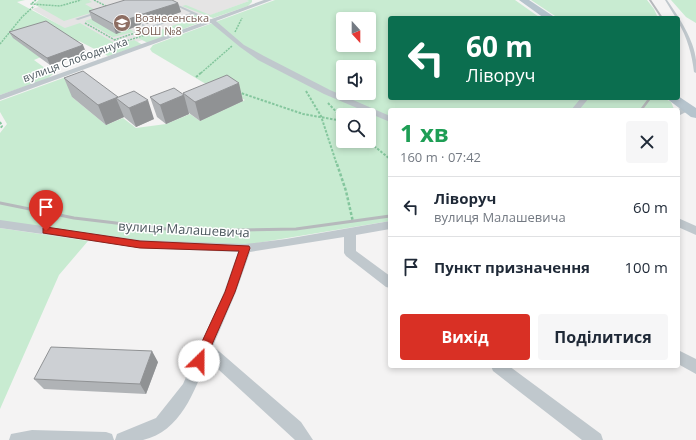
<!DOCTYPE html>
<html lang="uk">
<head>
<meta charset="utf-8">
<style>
	:root { --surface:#fff; --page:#f6f6f7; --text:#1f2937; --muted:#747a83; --line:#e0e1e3; --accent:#d93025 }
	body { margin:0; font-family:"Open Sans",sans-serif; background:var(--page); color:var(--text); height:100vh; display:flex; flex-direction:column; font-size:15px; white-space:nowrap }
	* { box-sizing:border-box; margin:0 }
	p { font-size:13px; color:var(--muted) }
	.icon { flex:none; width:22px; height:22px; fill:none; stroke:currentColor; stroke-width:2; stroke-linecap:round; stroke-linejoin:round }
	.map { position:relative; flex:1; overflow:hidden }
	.panel { position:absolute; left:388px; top:108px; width:292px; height:260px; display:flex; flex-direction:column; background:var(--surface); border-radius:4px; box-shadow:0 2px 6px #0003 }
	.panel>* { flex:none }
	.hud { position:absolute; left:388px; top:16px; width:292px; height:84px; border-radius:4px; box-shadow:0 2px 6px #0003; background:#0b6e4f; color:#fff; overflow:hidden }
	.needle { width:26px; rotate:159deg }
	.tools { position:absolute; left:336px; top:12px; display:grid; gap:8px }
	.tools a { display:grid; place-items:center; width:40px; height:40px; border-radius:4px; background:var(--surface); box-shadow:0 2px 6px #0003; font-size:20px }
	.pin { position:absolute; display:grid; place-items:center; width:34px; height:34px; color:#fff; margin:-41px -17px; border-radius:50% 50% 50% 0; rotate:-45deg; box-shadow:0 0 4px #0007 }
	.pin .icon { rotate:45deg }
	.me { position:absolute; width:44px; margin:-22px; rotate:23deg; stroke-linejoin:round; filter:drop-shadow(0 0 3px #0008) }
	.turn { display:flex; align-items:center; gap:14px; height:84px; padding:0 12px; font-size:18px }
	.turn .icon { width:52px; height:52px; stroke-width:2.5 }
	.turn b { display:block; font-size:28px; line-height:34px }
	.round { display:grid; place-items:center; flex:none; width:42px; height:42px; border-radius:4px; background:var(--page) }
	.headline { display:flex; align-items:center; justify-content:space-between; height:68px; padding:0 12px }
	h1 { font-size:24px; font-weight:700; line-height:30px; color:#1e9e55 }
	.cta { display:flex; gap:8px; margin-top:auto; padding:8px 12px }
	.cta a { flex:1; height:46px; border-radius:4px; background:var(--accent); color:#fff; font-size:16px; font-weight:700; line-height:46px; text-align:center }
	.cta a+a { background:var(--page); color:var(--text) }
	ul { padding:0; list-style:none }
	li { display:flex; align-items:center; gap:12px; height:60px; padding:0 12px; border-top:1px solid var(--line) }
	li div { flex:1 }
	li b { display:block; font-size:15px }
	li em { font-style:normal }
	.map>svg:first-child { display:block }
	.education { fill:#e5e4e4 }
	.green { fill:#c8ebd1; fill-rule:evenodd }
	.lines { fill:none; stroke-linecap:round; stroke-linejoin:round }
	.path-far2 { stroke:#84c69d; stroke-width:1.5; stroke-dasharray:2 1; stroke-linecap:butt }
	.path-far1 { stroke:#84c69d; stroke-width:2; stroke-dasharray:2.5 1.5; stroke-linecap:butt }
	.path { stroke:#84c69d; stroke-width:2.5; stroke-dasharray:3 2; stroke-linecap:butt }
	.lane { fill:#c0c8cd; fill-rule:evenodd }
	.street { fill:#c0c8cd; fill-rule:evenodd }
	.primary { fill:#b6c4cd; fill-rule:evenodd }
	.rail-far2 { stroke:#b6b9bc; stroke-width:2 }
	.rail-far1 { stroke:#b6b9bc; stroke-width:2.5 }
	.rail { stroke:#b6b9bc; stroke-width:3 }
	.wall { fill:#b0b3b6 }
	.shaded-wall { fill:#909294 }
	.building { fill:#cdd0d4; stroke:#909294 }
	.route { fill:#d93025; stroke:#8d1f18 }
	.labels { text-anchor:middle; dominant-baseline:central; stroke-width:3; stroke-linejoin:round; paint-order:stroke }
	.far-education-label { font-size:11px; fill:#785e54; stroke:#fff; text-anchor:start }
	.far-street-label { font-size:11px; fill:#4c585e; stroke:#fff }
	.street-label { font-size:13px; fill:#4c585e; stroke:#fff }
</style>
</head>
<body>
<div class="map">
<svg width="696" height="440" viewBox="0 0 696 440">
	<rect width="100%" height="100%" fill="#f4f3f3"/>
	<!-- education -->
	<path class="education" d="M39,0H246L249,1L107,53L32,9L39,7L34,4Z"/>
	<!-- green -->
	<path class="green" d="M0,0H25L17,2L65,28L80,23L118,45L134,40L143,45L108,56L79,41L74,43L34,60L53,74L47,79L0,95Z
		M39,0H89L92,2L85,4L97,11L64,21L34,4Z
		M246,0H252V2L248,6L213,18L182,6L186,5L210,15L249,1Z
		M275,0H515L539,17L390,18V98H664L671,102L674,109L390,110V221L245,245L143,241L0,221V133L7,124L0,112V101L66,77L79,83L72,97L106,125L123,118L136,128L166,124L190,114L200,121L245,100L228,90L221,93L152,52L150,49L153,45ZM343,19H369V45H343ZM343,67H369V93H343ZM343,115H369V141H343Z
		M531,0H647L654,9L658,18H558Z
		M671,0H696V23L686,17Z
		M107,13L134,32L113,37L85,21Z
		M190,15H195L206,20L148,43L138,38L186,21Z
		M0,228L88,241L59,275L0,409Z"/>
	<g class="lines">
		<!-- path-far2 -->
		<path class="path-far2" d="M36,0L31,4L60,6L81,0
			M94,0L108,7
			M85,23L120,43L145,35
			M235,32L242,18
			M114,40L141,31
			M0,44L22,17L34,6
			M201,73L232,46"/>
		<!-- path-far1 -->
		<path class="path-far1" d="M196,77L202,72
			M306,91L321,116L337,165
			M238,92L303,114L343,121
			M328,103L343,119
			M0,122L2,126L0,129
			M369,123L376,124
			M368,141L390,159"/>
		<!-- path -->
		<path class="path" d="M337,164L346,191L353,222"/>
		<!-- lane -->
		<path class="lane" d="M164,0H167L214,21L211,22L193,14L148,29L142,26V24H143L148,27L191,13Z
			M665,0H667C679,17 694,40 696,60C696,64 696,69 696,73L694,72C692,54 687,37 678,22V18H676Z
			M96,12L99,13L78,20L75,19Z"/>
		<!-- street -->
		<path class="street" d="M264,0H272L216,21L244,45L264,56L330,90L390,116V122L324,94L258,60L240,47L211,23L0,100V95Z
			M581,98H589L579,110H571Z
			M687,105L691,108L690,110L678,116L677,110Z
			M678,218L696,226V235L678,227Z
			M0,220L140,240L245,244L286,239L390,221V229L356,235V251L390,276V288L386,287L346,256L344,253V237L250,252L236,292L213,346L301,422L313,440H295L207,359C195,391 180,432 143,440C134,440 124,440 115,440L117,434L156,418L183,384L224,292L238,252L140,248L0,228Z
			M678,350L696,359V374L678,364Z
			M491,366H509L601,434L603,440H582L493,371Z
			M32,430L106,432L112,434L114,440H9L11,434Z"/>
		<!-- primary -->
		<path class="primary" d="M519,0H529L556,18H544Z
			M678,96L696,108V118L691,117L666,98H678Z"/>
		<!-- rail-far2 -->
		<path class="rail-far2" d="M650,0L662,18"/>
		<!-- rail-far1 -->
		<path class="rail-far1" d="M641,110L650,98"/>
		<!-- rail -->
		<path class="rail" d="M0,203L74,218L183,231L296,229L390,216"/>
	</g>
	<!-- wall -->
	<path class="wall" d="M178,3L181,12L146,24L142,22L140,25L116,34L92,20L89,11Z
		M9,32L86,52L50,65L13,38Z
		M64,78L118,97L154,119L136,127L124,117L106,125L72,97Z
		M183,94L243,101L200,121L189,113V114L166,124L157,117L150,97Z
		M158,362L146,394L44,389L34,379Z"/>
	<!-- shaded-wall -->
	<path class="shaded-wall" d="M178,3L181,12L146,24L143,14Z
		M139,13L142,22L140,25L116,34L113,24Z
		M83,45L86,52L50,65L47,58Z
		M239,83L243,101L200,121L195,102Z
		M184,95L189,114L166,124L160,105Z
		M116,98L124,117L106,125L98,105Z
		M148,100L154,119L136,127L129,108Z
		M152,351L158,362L146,394L140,384Z"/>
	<!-- building -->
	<path class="building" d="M125,0H172L178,3L143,14L139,13L138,16L113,24L89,11Z
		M46,21L83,45L47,58L9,32Z
		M83,71L118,97L98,105L64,78Z
		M227,75L239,83L195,102L183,93Z
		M174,88L184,95L160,105L150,97Z
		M134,91L148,100L129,108L116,98Z
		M51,347L152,351L140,384L34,379Z"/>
	<!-- route -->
	<path class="route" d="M46,227L140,241L249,246L250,248L235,292L203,365L199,367L195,365L193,361L225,292L239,251L140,248L43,233V228Z"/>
	<!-- icons -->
	<defs>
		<g id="school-disc" transform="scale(0.9)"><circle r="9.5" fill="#8d6e63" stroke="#fff"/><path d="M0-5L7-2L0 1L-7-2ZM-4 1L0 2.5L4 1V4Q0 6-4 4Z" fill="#fff"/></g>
	</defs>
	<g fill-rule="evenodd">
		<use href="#school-disc" x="122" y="23"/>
	</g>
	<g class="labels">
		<!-- far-education labels -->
		<g class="far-education-label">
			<text x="135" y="17">Вознесенська<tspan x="135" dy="13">ЗОШ №8</tspan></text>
		</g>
		<!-- far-street labels -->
		<g class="far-street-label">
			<text transform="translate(75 59) rotate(-20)">вулиця Слободянука</text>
		</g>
		<!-- street labels -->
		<g class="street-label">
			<text transform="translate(184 229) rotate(3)">вулиця Малашевича</text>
		</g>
	</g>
</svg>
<div class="tools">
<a><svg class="needle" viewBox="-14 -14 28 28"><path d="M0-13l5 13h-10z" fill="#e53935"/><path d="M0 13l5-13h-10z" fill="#747a83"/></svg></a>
<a><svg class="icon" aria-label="sound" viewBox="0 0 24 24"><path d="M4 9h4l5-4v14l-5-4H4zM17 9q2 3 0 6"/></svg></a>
<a><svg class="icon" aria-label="search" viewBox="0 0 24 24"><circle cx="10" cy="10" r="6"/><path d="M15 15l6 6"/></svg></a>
</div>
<div class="pin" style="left:46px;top:231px;background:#d93025"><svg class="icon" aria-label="arrive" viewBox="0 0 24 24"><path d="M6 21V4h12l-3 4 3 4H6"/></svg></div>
<svg class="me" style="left:199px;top:361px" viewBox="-20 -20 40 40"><circle r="19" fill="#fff"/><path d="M0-13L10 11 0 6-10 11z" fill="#d93025"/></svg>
<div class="hud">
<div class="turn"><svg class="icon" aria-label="left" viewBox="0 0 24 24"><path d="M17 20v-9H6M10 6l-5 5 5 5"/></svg><div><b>60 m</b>Ліворуч</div></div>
</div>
<section class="panel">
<div class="headline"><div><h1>1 хв</h1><p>160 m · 07:42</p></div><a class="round"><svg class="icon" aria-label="close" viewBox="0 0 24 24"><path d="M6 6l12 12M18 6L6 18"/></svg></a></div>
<ul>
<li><svg class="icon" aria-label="left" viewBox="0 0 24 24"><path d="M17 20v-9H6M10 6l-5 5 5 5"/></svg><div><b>Ліворуч</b><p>вулиця Малашевича</p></div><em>60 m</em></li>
<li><svg class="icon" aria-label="arrive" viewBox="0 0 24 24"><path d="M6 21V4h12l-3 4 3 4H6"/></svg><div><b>Пункт призначення</b></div><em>100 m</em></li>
</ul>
<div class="cta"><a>Вихід</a><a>Поділитися</a></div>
</section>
</div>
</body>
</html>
